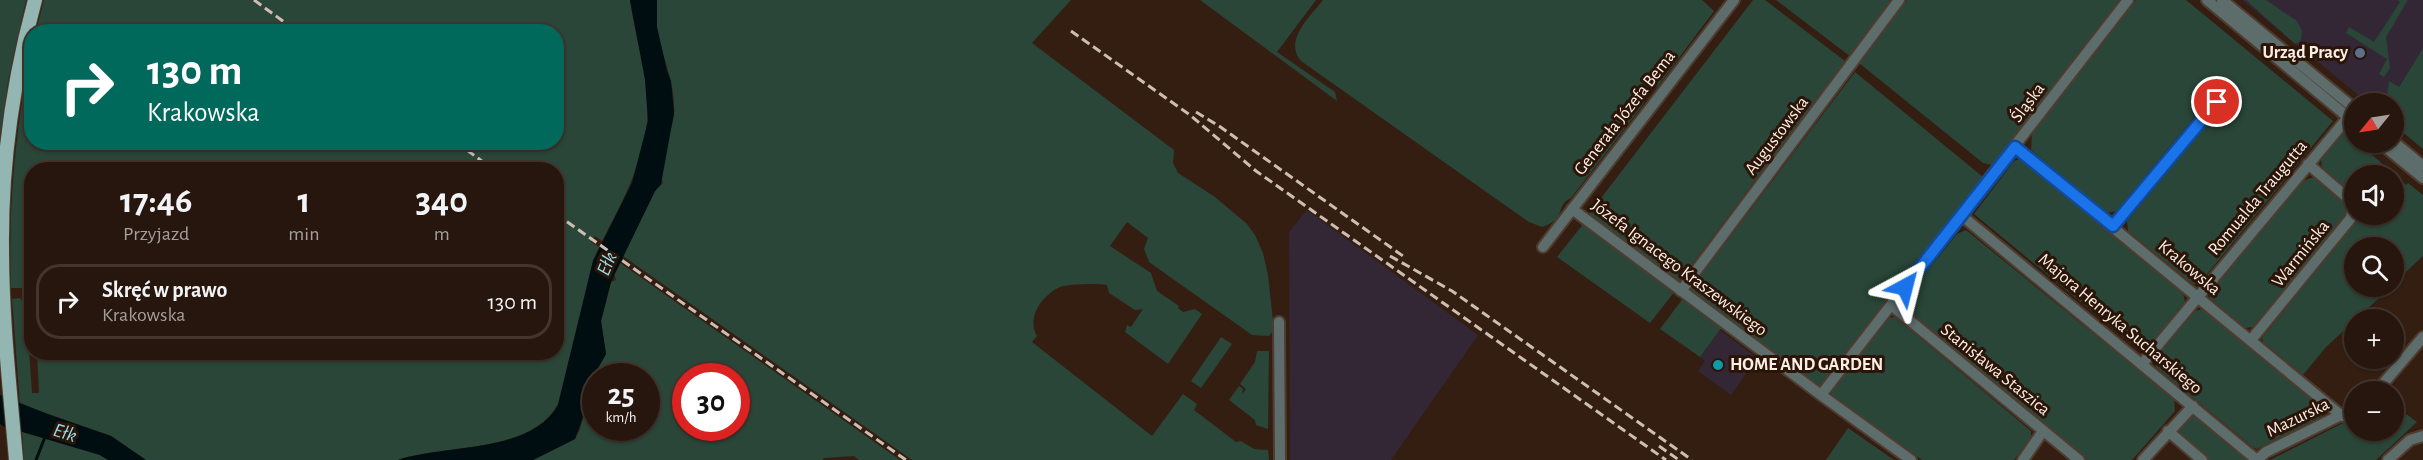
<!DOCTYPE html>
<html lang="pl">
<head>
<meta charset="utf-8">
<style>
	:root { --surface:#27160d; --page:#33231b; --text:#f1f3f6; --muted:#a49f9d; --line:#43352e }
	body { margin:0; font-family:"Alegreya Sans",sans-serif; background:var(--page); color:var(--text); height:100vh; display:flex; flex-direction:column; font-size:22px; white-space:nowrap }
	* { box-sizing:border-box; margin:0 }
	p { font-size:20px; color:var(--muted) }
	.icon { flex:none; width:33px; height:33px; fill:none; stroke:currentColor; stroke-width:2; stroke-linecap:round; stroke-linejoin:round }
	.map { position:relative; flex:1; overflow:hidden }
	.sheet { position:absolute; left:24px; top:162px; width:540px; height:198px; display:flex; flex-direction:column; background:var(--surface); border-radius:24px; box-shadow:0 2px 4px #0004,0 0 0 2px var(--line) }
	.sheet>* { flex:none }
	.banner { position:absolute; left:24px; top:24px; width:540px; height:126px; border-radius:24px; box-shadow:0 2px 4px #0004,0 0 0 2px var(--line); background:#00695c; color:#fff; overflow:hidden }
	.needle { width:39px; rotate:240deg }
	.tools { position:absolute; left:2344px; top:93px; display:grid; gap:12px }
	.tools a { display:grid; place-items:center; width:60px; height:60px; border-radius:50%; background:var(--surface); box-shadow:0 2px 4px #0004,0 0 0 2px var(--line); font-size:30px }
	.speed { position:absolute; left:582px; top:363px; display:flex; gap:12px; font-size:30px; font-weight:700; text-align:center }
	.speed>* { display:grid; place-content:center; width:78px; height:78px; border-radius:50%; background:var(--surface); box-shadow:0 2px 4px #0004,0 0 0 2px var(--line); line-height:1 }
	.speed small { font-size:15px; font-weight:400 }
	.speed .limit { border:9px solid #d22; background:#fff; color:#111 }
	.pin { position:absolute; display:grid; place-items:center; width:51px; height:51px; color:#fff; margin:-26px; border:3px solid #fff; border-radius:50%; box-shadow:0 2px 6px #0007 }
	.me { position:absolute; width:66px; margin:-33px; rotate:38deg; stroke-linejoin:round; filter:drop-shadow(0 0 4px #0008) }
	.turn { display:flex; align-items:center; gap:21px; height:126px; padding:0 24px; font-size:27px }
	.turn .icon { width:78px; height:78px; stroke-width:2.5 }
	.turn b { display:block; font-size:42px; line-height:51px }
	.eta { display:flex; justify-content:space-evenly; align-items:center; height:102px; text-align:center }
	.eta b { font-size:36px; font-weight:700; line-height:42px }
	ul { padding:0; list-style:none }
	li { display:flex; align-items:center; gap:18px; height:75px; margin:0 12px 9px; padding:0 12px; border:3px solid var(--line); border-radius:24px }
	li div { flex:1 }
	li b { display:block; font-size:22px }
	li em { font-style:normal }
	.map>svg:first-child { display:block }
	.commercial { fill:#332735 }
	.green { fill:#294638; fill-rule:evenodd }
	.water { fill:#000d11 }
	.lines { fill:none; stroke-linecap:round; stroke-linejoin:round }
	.stream { stroke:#000d11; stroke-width:3 }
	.minor-casing { stroke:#503b2f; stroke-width:14 }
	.major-casing { stroke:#503b2f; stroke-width:16 }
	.minor { stroke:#5c6d6b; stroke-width:10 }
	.major { stroke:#93b6b2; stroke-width:14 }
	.rail { stroke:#cdbdb3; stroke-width:3; stroke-dasharray:9 4.5; stroke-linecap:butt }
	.route-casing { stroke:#114b97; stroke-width:15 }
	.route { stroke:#1a73e8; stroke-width:10 }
	.service-dot { fill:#5c6f8a; stroke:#2a1508; stroke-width:2 }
	.culture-dot { fill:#0f9aa8; stroke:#2a1508; stroke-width:2 }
	.labels { text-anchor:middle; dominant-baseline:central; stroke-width:6; stroke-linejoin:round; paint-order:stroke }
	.poi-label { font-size:18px; font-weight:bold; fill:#fdeee5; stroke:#2a1508; text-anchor:end }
	.street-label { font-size:18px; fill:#fdeee5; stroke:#2a1508 }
	.water-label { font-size:20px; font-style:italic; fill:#95ddee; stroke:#2a1508 }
</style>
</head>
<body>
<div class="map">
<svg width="2423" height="460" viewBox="0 0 2423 460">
	<rect width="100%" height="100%" fill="#341e11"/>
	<!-- commercial -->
	<path class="commercial" d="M2242,0H2423V48L2389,103H2368Z
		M1307,210L1478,335L1391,460H1290L1289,232Z
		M1720,330L1757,358L1731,395L1698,371L1705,361L1700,357Z"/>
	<!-- green -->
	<path class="green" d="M0,0H26L9,76L0,137Z
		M44,0H630C635,38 652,84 647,122C642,166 622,203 602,241L595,236L591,242L599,247L593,261L558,404C531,454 445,444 398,460H146L111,436L20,404L12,299L20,298L26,306L32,393H39L37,353L556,352V170H32L31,288H11C8,209 15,130 31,53L32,142H556V32L36,31Z
		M657,0H1071L1032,43L1174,150L1173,163L1178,173L1215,197L1247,224L1255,235L1263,253L1268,275L1274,330L1269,336L1252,335L1149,262L1144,249L1148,238L1127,222L1110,246L1151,273L1157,291L1179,306L1178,308L1183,312L1195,309L1202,314L1168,364L1125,332L1127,325L1131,327L1143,309L1135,310L1109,293L1107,285C1098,283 1068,284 1060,287C1042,295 1026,318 1037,336L1032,342L1152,436L1183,394L1197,404L1194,410L1236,442L1241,441L1254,449L1268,450L1269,460H912L623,256L655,191L663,183C656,167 672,133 674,114C676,85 662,57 657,28C656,19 657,9 657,0Z
		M1200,0H1316L1277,52L1335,92L1337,101Z
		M1323,0H1702L1714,11L1658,86L1650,91L1642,106L1571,198C1562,202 1562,207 1559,215C1556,221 1548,225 1542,227L1529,222L1301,61C1283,40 1311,16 1323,0Z
		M1753,0H1765L1845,61L1678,283L1588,215Z
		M1776,0H1891L1850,55L1847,54Z
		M1907,0H2120L1993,165L1983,163L1859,63Z
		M2136,0H2186L2333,121L2198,285L2193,284L2128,231L2127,221L2227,101L2216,91L2116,211L2107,213L2031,150L2032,133Z
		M2246,0H2266L2297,21L2302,31L2301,40L2296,44L2294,43Z
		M2398,0H2408L2386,37L2390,68L2384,77L2379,74L2387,59L2346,33L2349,27L2374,42L2400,2Z
		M2423,48V149L2394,125V104L2386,103L2389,81L2399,87Z
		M1855,72L1983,177L1819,388L1689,291Z
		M2347,132L2355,139V142L2359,143L2406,185L2408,183L2423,195V256L2394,283V248H2355V286L2391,287L2326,347L2303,375L2263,342L2262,338L2361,215L2394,214V176H2355V196L2322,168L2321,160L2343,133Z
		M2020,159L2183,293L2185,302L2146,349H2138L1974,214L2014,161Z
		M2314,177L2344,202L2346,214L2253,327L2246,328L2210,299V292L2303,181Z
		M1584,223L1675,291L1650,323L1557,257Z
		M1966,230L2174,399L2175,411L2132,460H2086L1906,310L1904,300L1957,234Z
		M619,262L900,460H859L854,456L824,458L822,460H533L575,439L580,429L584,414L585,391L606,354L601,321L611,282L616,280L614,274ZM596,376H646V428H596ZM686,376H736V428H686Z
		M1684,297L1722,327L1700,357L1660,329Z
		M2202,309L2323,409L2322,416L2257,449L2254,448L2156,367L2155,358L2195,311Z
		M1895,317L2031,431V437L2014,460H1922L1832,396L1831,391L1888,318Z
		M1221,337L1232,344L1201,388L1191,381Z
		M1257,351H1269L1268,429L1256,425L1255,420L1229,400L1239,386L1243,389L1242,394L1246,389L1240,384L1255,362Z
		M2394,405L2417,422L2376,460H2270L2355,417V430H2394Z
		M2193,414L2197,415L2250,460H2209L2179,436L2178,429Z
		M1848,428L1894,460H1826Z
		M22,432L100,455L108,460H24Z"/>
	<!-- water -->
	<path class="water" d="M630,0H657V27L667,71L671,81L674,113L661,184L655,191L611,282L601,321L606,354L585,391L584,414L575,439L533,460H398C445,444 531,454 558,405L593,261L632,183L648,121L645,80Z
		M0,395L50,415L111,436L146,460H108L100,455L3,426L0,424Z"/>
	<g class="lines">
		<!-- stream -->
		<path class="stream" d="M36,460L45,437"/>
		<!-- minor casing -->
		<g class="minor-casing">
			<path id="minor" d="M2207,0L2355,123
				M2222,0L2355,109
				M2379,142L2423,178
				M2394,142L2423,166
				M2015,147L2342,416
				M1572,209L1821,395L1911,460
				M1961,215L2257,460L2266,452L2355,408
				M2113,226L2217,102
				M1543,247L1734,0
				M1681,291L1899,0
				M1891,305L2079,460
				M1279,322L1280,460
				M2251,340L2351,218L2353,205L2350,200L2308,164
				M2142,364L2355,109
				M2376,392L2423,337
				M1821,395L2128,0
				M2168,431L2202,460
				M2023,460L2043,431
				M2143,460L2193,406
				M2388,460L2410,440L2423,436"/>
		</g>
		<!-- major casing -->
		<g class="major-casing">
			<path id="major" d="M16,460C10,390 2,320 2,249C1,165 13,81 35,0"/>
		</g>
		<!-- minor -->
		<use href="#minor" class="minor"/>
		<!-- major -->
		<use href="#major" class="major"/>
		<!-- rail -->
		<path class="rail" d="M254,0L298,32
			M1071,31L1190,115L1256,171L1666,460
			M1196,112L1219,126L1403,256
			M456,142L494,170
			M556,214L906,460
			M1390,256L1452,291L1692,460
			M1659,446L1679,460"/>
	</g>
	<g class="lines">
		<!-- route casing -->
		<g class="route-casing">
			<path id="route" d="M1905,287L2015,147L2113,226L2217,102"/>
		</g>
		<!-- route -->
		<use href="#route" class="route"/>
	</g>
	<!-- markers -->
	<circle class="service-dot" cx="2360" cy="53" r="6"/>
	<circle class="culture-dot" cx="1718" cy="365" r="6"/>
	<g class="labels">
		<!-- poi labels -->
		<g class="poi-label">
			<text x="2348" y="53">Urząd Pracy</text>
			<text x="1730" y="365" text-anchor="start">HOME AND GARDEN</text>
		</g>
		<!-- street labels -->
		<g class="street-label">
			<text transform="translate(2028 103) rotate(-53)">Śląska</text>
			<text transform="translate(1625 113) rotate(-52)">Generała Józefa Bema</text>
			<text transform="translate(1777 136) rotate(-53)">Augustowska</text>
			<text transform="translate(2258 198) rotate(-50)">Romualda Traugutta</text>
			<text transform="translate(2301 254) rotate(-51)">Warmińska</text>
			<text transform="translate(1679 268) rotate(37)">Józefa Ignacego Kraszewskiego</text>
			<text transform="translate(2189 268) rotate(40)">Krakowska</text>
			<text transform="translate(2120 324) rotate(40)">Majora Henryka Sucharskiego</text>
			<text transform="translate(1995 370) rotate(39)">Stanisława Staszica</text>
			<text transform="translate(2298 418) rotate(-26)">Mazurska</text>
		</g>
		<!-- water labels -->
		<g class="water-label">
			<text transform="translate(607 264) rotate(-67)">Ełk</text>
			<text transform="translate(65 433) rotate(17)">Ełk</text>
		</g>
	</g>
</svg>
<div class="tools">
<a><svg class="needle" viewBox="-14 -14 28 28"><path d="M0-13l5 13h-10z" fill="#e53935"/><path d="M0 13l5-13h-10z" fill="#a49f9d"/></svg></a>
<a><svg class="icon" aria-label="sound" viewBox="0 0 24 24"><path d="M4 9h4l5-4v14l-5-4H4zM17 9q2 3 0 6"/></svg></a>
<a><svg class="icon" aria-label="search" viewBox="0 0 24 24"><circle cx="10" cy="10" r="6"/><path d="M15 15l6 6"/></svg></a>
<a>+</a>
<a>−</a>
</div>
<div class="speed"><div>25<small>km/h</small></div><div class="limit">30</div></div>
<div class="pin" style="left:2217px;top:102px;background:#d93025"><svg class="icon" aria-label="arrive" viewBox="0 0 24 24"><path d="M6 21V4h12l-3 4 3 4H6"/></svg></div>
<svg class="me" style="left:1905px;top:287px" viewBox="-20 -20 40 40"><path d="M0-17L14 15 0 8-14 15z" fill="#1a73e8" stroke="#fff" stroke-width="4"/></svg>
<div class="banner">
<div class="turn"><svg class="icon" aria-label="right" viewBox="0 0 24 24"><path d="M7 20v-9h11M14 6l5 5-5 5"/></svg><div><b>130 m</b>Krakowska</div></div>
</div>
<section class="sheet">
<div class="eta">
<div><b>17:46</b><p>Przyjazd</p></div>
<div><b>1</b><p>min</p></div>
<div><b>340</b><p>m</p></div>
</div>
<ul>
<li><svg class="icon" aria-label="right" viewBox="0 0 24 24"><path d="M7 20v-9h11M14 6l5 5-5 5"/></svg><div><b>Skręć w prawo</b><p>Krakowska</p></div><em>130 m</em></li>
</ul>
</section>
</div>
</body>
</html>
